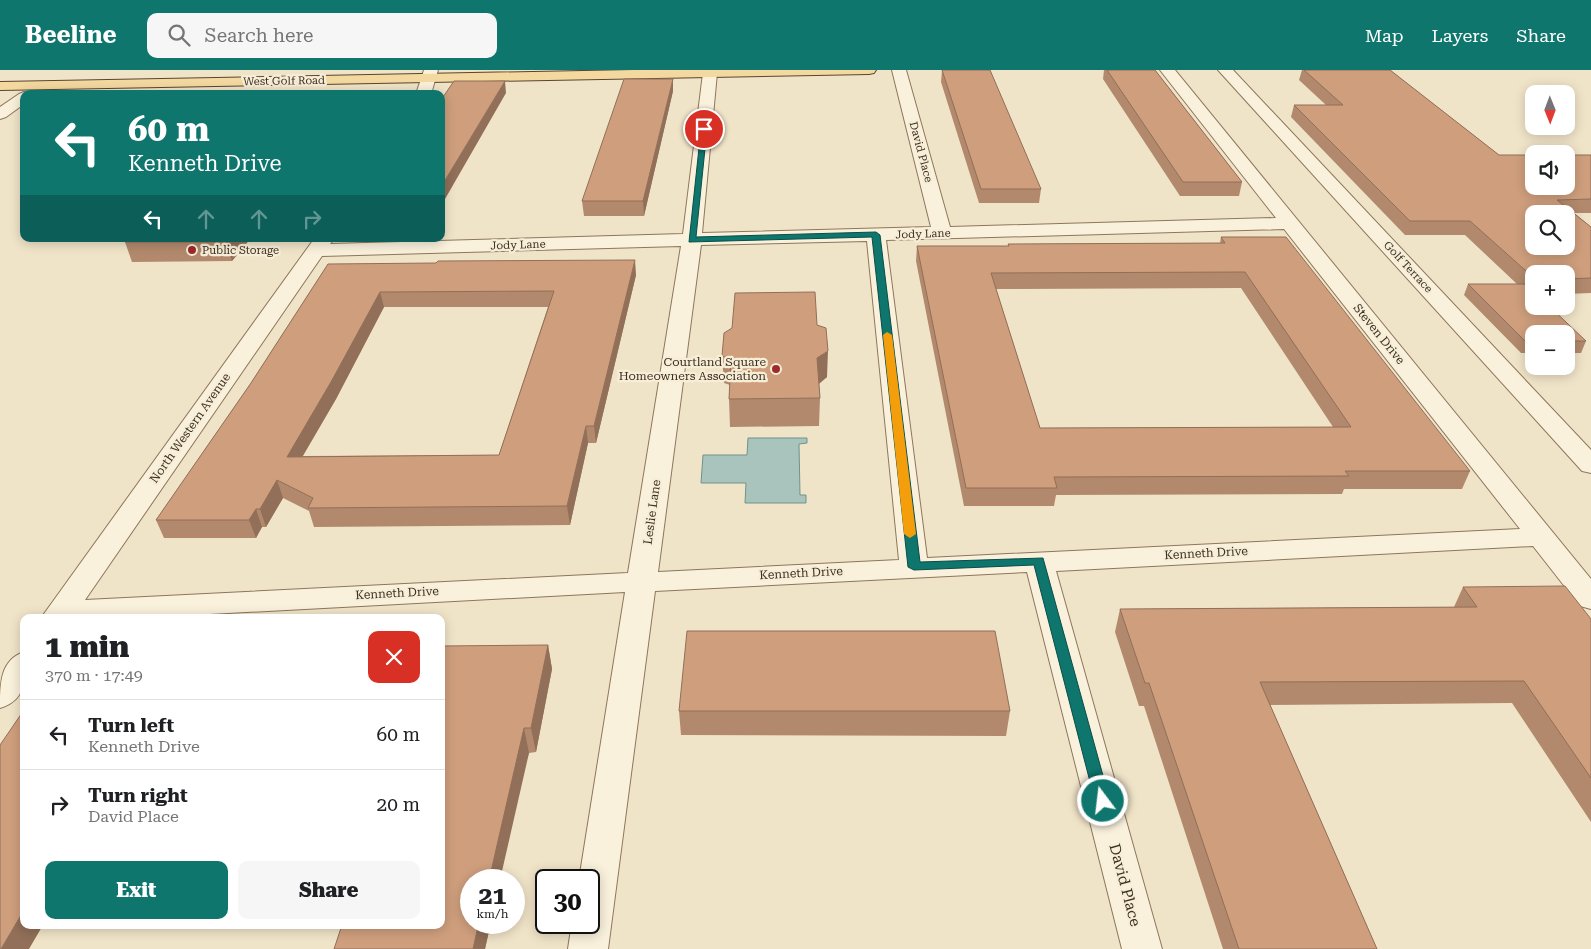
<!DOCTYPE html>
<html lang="en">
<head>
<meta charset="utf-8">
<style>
	:root { --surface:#fff; --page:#f6f6f6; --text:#202124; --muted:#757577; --line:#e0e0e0; --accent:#0f766e }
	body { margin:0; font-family:"Roboto Serif",serif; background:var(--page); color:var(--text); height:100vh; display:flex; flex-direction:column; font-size:19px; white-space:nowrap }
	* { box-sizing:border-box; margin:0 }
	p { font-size:16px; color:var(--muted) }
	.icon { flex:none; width:28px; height:28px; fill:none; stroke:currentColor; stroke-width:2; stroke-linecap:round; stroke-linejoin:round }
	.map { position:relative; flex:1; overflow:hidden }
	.sheet { position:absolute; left:20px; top:544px; width:425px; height:315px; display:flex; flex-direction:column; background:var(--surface); border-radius:10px; box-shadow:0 2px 12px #0003 }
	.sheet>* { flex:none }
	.banner { position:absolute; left:20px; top:20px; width:425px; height:152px; border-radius:10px; box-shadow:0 2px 12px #0003; background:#0f766e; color:#fff; overflow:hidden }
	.needle { width:32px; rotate:179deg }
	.fabs { position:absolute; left:1525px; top:15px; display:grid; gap:10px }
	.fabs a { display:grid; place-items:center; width:50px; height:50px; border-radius:10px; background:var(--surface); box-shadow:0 2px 12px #0003; font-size:25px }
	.speed { position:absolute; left:460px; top:799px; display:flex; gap:10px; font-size:25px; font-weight:700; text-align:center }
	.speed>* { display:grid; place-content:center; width:65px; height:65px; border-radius:50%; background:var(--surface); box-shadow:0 2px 12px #0003; line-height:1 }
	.speed small { font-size:12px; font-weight:400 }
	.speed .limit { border:2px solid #111; border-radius:8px; background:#fff; color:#111 }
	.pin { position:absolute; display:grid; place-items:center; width:42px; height:42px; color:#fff; margin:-21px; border:2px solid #fff; border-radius:50%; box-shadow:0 1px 5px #0007 }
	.me { position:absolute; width:55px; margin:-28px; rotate:345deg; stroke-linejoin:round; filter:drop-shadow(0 0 4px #0008) }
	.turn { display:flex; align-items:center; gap:18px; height:105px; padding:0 25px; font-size:22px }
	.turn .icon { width:65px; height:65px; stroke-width:2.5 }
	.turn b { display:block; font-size:35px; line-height:42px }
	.lanes { display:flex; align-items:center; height:48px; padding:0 25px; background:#0003; justify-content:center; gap:25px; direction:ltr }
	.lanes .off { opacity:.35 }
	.round { display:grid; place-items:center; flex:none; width:52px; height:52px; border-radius:10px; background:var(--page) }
	.headline { display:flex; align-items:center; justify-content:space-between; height:85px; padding:0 25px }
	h1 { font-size:30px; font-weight:800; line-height:38px }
	.button { display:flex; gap:10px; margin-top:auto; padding:10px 25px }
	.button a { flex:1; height:58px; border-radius:10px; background:var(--accent); color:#fff; font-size:20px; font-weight:800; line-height:58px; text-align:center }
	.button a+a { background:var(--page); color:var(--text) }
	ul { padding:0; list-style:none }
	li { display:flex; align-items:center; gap:15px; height:70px; padding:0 25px; border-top:1px solid var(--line) }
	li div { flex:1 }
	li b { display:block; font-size:19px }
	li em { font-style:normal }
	header { display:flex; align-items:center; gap:30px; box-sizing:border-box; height:70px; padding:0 25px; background:var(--accent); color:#fff }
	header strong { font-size:24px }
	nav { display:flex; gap:28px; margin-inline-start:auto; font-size:18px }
	.search { width:350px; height:45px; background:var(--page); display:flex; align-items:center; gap:12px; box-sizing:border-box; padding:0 18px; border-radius:10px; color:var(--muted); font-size:19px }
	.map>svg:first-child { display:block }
	.water { fill:#a9c4bc; stroke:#6f938a }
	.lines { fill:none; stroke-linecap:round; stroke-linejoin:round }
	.street-casing { stroke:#8d765c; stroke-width:2 }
	.primary-casing { stroke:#5b4430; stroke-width:2 }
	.street { fill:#faf1dc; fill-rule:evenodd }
	.primary { fill:#f3d9a0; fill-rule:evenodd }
	.wall { fill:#b2896c; fill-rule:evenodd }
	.shaded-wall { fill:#916f58 }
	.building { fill:#cf9f7d; stroke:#916f58; fill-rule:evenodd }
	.route { fill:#0f766e; stroke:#0a4d48 }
	.slow { fill:#f59e0b }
	.poi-dot { fill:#9e2a2b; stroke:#f7eed8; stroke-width:2 }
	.labels { text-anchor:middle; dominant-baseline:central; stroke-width:4.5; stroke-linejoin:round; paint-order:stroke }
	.far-street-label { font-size:11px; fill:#3d2e20; stroke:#f7eed8 }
	.far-poi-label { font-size:11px; fill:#3d2e20; stroke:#f7eed8; text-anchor:start }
	.street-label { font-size:12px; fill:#3d2e20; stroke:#f7eed8 }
	.poi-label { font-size:12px; fill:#3d2e20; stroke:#f7eed8; text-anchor:end }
	.near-street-label { font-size:15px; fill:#3d2e20; stroke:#f7eed8 }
</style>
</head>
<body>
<header>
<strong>Beeline</strong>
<div class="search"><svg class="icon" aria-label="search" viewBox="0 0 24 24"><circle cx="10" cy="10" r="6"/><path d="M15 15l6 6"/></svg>Search here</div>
<nav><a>Map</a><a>Layers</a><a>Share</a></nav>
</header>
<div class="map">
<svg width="1591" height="879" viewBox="0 0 1591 879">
	<rect width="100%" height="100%" fill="#f0e4c8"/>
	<!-- water -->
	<path class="water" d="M748,368H807V373L799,374L800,425H806V433H745L746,413H701L703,385H747Z"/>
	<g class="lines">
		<!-- street casing -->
		<g class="street-casing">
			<path id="street" d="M424,0H438L431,24H416Z
				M705,0H715L717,3L702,163L931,157L892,0H906L950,157L1276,148L1160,0H1175L1591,509V539L1580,536L1533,476L1056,501L1162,879H1122L1027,502L655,521L608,879H568L572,852H589V810H579L625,522L134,548H41L314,169H334L330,174L683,164L703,3ZM1284,159L1520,459L927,488L886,170ZM867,171L899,490L658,502L701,175ZM681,176L628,503L85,530L322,186Z
				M1218,0H1233L1591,380V403L1582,401Z
				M24,22L29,24H24V34L6,47L0,49V37L19,24Z
				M24,582C24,607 29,629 0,638C0,614 0,590 24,582Z"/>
		</g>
		<!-- primary casing -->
		<g class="primary-casing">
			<path id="primary" d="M634,0H876L874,3L869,4L0,20V12Z"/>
		</g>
		<!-- street -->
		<use href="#street" class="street"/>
		<!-- primary -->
		<use href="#primary" class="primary"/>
	</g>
	<!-- wall -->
	<path class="wall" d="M942,0L1041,119L1039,133H979L941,12Z
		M1104,0H1155L1242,112L1239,126H1180L1103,9Z
		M1302,0H1390L1499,85H1591V143H1574L1591,157V223L1566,224V204H1534V236L1586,271L1581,283H1566V264H1534V283H1521L1464,225L1468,214H1517L1465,165H1405L1291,47L1294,35H1326L1299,10Z
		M673,21L644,146H584L582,131Z
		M1221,167L1470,401L1462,419H1344L1342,424L1056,425L1054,436H964L916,191L917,176H1008V174L1220,173ZM1241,218L1333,357L1040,358L996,219Z
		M128,169H250L232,191L132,192L125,172Z
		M328,194L636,205L596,373H588L570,455L314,457L309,441L283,428L266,457H262L256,468H164L156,450L251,313ZM384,237H548L499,385L303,386L336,329Z
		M817,255L827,307L819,314L820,328L819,356L730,357L729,329L730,315L724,313L722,286Z
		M1463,517L1591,549V752L1512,633L1270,635L1377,879H1223L1144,636H1139L1115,562L1120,539L1454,537Z
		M548,575L552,599L536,682L529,683L471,852H491L485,879H334Z
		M679,641H1010L1006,666L681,665Z"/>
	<!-- shaded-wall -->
	<path class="shaded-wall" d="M673,9V21L644,146L643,131Z
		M505,11L506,23L441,136V117Z
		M228,169H250L232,191L226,172Z
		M635,190L636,205L596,373L594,356Z
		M380,222L384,237L336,329L292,404L287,387Z
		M828,281L827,307L817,315V288Z
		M586,356L588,373L570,455L567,436Z
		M277,410L283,428L266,457L260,439Z
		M256,439L262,457L256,468L249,450Z
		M548,575L552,599L536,682L531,658Z
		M524,658L529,683L500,810H489Z
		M24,840V855H43L29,879H1Z
		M479,852H491L485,879H473Z"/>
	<!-- building -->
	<path class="building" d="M942,0H990L1041,119H981Z
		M1107,0H1155L1242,112H1183Z
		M1304,0H1390L1499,85H1534V116H1566V85H1591V129L1557,130L1591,157V208L1566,209V204H1534V208L1470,151H1410L1294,35H1343ZM1534,144H1566V176H1534Z
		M624,9H673L643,131H582Z
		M454,11H505L441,117V30Z
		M278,21H355L353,24H275Z
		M1221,167H1286L1470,401H1345L1349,406L1054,407L1057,418H966L917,176H1009L1008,174L1225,173ZM1245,202L1351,357L1040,358L991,203Z
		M128,169H228L226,172H125Z
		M635,190L594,356H586L567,436L308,438L313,428L277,410L260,439H256L249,450H156L251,313L328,194L436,193L438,191ZM554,221L499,385L287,387L331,312L380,222Z
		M1468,214H1525L1534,222V236H1549L1586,271H1566V264H1534V272H1526Z
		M815,222L817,255L826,258L828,281L817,288L820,328L729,329L731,289L722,286L724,263L732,258L735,223Z
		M1565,516L1591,549V708L1524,611L1260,612L1377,879H1239L1149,613H1145L1120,539L1477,537L1463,517Z
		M687,561H995L1010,641H679Z
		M548,575L531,658H524L489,810H471V852H479L473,879H334L342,855H441V576Z
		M24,640V840L1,879H0V675Z"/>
	<!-- route -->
	<path class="route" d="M704,57L707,59L696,167L876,162L880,165L920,492L1043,488L1110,731L1108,735L1103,737L1097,735L1095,731L1034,495L914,500L908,497L872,167L689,172L701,59Z"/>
	<!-- slow -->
	<path class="slow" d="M887,262L892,265L916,464L910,468L904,464L883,265Z"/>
	<!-- markers -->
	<g class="poi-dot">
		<circle cx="192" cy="180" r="5"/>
		<circle cx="776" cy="299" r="5"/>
	</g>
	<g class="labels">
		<!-- far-street labels -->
		<g class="far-street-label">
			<text transform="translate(284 11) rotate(-1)">West Golf Road</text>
			<text transform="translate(921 82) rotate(75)">David Place</text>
			<text transform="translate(923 164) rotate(-2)">Jody Lane</text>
			<text transform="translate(518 175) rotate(-2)">Jody Lane</text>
			<text transform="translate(1408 197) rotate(47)">Golf Terrace</text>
		</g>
		<!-- far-poi labels -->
		<g class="far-poi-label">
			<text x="202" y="180">Public Storage</text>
		</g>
		<!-- street labels -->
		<g class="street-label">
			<text transform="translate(1379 264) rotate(51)">Steven Drive</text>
			<text transform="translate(190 358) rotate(-55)">North Western Avenue</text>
			<text transform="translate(652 442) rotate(-82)">Leslie Lane</text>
			<text transform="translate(1206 483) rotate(-3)">Kenneth Drive</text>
			<text transform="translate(801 503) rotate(-3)">Kenneth Drive</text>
			<text transform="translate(397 523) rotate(-3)">Kenneth Drive</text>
		</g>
		<!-- poi labels -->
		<g class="poi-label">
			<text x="766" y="292">Courtland Square<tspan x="766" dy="14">Homeowners Association</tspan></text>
		</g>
		<!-- near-street labels -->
		<g class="near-street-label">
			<text transform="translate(1125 815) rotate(75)">David Place</text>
		</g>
	</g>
</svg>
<div class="fabs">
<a><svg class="needle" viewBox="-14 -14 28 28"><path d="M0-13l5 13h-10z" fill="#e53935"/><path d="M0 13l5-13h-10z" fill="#757577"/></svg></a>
<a><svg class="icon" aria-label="sound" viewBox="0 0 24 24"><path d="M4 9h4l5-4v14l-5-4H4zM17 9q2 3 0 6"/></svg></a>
<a><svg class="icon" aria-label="search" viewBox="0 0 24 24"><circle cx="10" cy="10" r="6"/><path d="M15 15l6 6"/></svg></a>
<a>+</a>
<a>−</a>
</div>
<div class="speed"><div>21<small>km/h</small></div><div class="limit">30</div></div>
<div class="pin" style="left:704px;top:59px;background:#d93025"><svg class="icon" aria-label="arrive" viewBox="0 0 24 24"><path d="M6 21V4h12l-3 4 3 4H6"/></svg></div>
<svg class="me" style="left:1103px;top:731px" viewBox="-20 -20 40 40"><circle r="17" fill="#0f766e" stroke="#fff" stroke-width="3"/><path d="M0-11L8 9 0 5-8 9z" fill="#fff"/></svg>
<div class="banner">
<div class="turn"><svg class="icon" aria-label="left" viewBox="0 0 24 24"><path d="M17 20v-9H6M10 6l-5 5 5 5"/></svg><div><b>60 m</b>Kenneth Drive</div></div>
<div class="lanes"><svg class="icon" aria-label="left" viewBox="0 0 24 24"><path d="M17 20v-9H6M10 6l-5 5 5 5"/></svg><svg class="icon off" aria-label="ahead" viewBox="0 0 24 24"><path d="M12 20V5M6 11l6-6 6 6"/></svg><svg class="icon off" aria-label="ahead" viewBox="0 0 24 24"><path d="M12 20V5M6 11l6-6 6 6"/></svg><svg class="icon off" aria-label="right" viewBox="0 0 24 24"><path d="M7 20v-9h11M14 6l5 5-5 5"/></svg></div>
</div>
<section class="sheet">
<div class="headline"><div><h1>1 min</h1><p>370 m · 17:49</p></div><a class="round" style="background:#d93025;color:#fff"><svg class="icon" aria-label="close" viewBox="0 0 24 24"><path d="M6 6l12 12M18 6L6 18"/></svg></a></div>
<ul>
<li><svg class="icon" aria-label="left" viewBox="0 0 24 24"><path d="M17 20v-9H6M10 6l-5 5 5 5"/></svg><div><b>Turn left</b><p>Kenneth Drive</p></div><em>60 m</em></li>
<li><svg class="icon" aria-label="right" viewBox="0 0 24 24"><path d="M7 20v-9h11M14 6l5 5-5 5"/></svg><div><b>Turn right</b><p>David Place</p></div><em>20 m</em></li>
</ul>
<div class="button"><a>Exit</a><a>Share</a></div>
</section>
</div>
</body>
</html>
